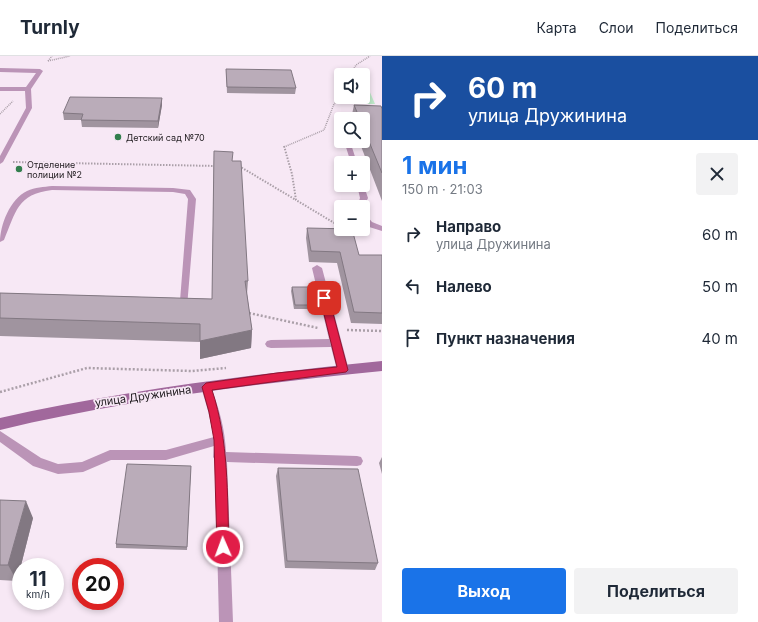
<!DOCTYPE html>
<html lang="ru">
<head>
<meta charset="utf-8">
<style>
	:root { --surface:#fff; --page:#f2f2f3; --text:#1f2937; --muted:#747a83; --line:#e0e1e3; --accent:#1a73e8 }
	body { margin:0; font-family:Inter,sans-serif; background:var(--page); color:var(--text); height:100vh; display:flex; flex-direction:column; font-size:15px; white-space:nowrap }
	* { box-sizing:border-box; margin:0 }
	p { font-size:13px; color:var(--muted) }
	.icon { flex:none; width:22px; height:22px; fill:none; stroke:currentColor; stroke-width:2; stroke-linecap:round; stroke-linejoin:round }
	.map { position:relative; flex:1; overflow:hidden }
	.side { display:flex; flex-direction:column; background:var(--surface); width:376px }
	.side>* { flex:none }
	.banner { background:#1a4fa0; color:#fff; overflow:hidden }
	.buttons { position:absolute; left:334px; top:12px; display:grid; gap:8px }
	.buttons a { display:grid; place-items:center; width:36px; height:36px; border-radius:4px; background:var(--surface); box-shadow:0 2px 6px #0003; font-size:20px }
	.speed { position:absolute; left:12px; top:502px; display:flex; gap:8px; font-size:20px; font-weight:700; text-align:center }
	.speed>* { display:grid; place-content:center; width:52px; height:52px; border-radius:50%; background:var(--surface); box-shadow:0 2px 6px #0003; line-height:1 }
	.speed small { font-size:10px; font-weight:400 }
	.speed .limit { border:6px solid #d22; background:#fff; color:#111 }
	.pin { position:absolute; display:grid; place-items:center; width:34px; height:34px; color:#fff; margin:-17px; border-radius:8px; box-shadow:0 2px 6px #0006 }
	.me { position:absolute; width:44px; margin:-22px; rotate:358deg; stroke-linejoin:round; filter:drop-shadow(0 0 3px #0008) }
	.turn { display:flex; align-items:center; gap:14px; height:84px; padding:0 20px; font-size:18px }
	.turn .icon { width:52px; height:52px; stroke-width:2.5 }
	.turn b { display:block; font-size:28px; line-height:34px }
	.round { display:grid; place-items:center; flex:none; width:42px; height:42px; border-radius:4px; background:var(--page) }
	.summary { display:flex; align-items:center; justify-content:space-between; height:68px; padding:0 20px }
	h1 { font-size:24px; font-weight:700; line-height:30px; color:var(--accent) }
	.primary-button { display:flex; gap:8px; margin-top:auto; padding:8px 20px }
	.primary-button a { flex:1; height:46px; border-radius:4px; background:var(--accent); color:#fff; font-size:16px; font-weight:700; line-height:46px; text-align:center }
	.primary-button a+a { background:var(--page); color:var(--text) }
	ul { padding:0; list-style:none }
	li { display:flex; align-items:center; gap:12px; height:52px; padding:0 20px }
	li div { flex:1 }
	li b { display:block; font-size:15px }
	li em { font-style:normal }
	header { display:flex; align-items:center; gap:24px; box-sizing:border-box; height:56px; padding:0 20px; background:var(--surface); border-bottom:1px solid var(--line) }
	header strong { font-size:19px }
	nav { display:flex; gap:22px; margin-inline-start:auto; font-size:14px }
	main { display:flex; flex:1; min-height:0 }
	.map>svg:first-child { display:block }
	.green { fill:#bfeaca }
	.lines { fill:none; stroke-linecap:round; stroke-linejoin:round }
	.path-far2 { stroke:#aa9fa8; stroke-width:1.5; stroke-dasharray:1 1; stroke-linecap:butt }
	.path-far1 { stroke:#aa9fa8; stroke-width:2; stroke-dasharray:1.5 1.5; stroke-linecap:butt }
	.path { stroke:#aa9fa8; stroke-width:2.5; stroke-dasharray:2 2; stroke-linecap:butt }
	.lane { fill:#bb94b7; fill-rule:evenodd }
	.street { fill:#bb94b7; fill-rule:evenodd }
	.secondary { fill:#a1689c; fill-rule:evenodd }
	.wall { fill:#a0949f }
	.shaded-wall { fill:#827882 }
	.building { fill:#baacb9; stroke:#827882 }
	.route { fill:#e11d48; stroke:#92132f }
	.poi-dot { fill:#327e4d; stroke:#f7e8f5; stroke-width:1.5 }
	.labels { text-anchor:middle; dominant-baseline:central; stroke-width:3.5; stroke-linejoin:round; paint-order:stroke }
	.far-poi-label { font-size:9px; fill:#252024; stroke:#f7e8f5; text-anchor:start }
	.street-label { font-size:11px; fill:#252024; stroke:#f7e8f5 }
</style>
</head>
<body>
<header>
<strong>Turnly</strong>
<nav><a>Карта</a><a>Слои</a><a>Поделиться</a></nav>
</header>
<main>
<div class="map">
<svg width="382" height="566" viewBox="0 0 382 566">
	<rect width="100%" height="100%" fill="#f7e8f5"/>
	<!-- green -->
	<path class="green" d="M363,34H369L375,48H346L343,41H363Z"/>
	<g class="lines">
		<!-- path-far2 -->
		<path class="path-far2" d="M48,5L70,0
			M48,5L52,0
			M350,19L356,9L370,0
			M0,58L13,45
			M284,91L324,74L334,48L342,41"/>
		<!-- path-far1 -->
		<path class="path-far1" d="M284,90L292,118L296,144L341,171
			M13,106L216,110
			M239,110L296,144
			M344,173L351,177L361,178"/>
		<!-- path -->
		<path class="path" d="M249,257L318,272
			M347,274L382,275
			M0,336L87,312L192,315L226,312"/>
		<!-- lane -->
		<path class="lane" d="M0,12L40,13L43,15L31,33L32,52L3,106L0,108V100L26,52L25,35H0V31H26L36,17L0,16Z
			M352,59L382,60V64L341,63V65L339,63Z
			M344,85H350L357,107H351Z
			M363,127L368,142L363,153V151H357L360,142L357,129H363Z
			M52,130L173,132L190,134L196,143L187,251H177L172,248L174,246L180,245L188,143L185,138L173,136L52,134C17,138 16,156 4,184L0,186C0,169 10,143 27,135C35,131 44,131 52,130Z
			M363,159H366L372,166L382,170V175L366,170L363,166Z
			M206,327L210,328L211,331C219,352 225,373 226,396L357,400L361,401L363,405L361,409L357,410L227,406L233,566H219L215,404L213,401L214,390L166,404H111L83,416L58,418L33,410L0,386V375L41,402L58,408L82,406L110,394H166L214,381L208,355L201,331L202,328Z"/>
		<!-- street -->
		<path class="street" d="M317,209L322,212L349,314L347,317H339L337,314L331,291L271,292L267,291L265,288L267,285L271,284L329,283L312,212Z"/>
		<!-- secondary -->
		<path class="secondary" d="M382,305V315C253,328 126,344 0,374V362C126,334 254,318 382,305Z"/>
	</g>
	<!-- wall -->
	<path class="wall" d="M226,13L296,32L295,38L227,37Z
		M162,42V49L158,72L82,71L81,64H64L63,57Z
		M354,49L382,53V145L359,85H363V63H351Z
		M214,95L248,225L247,238L252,274L251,292L200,303V286L0,280V237L212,243Z
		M307,172L359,199H382V268L351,267L337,207L309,206L306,182Z
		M292,231L314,249L313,253H294L291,235Z
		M382,401V418L379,407Z
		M191,410L187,494L116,492V488Z
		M278,412L378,507L375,514L285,512L276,420Z
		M0,444L33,462L17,525L0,524Z"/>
	<!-- shaded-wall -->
	<path class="shaded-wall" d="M162,42V49L158,72V65Z
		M252,274L251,292L200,303V285Z
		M26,445L33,462L17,525L8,509Z"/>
	<!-- building -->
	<path class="building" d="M226,13L291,14L296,32L227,31Z
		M70,41L162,42L158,65L81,64L83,58L63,57Z
		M354,49L381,50L382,53V117L363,71V63H360Z
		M214,95L233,96L232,105H241L248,225H245L252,274L200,285V268L0,262V237L212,243Z
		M307,172L352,173L359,199H382V257L354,256L340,196L311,195Z
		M292,231H310L314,249H295Z
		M127,408L191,410L187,491L116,488Z
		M278,412L358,413L378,507L287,505Z
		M0,444L26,445L8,509H0Z"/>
	<!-- route -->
	<path class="route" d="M324,239L329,242L348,314L346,316L212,334C229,386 227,437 229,491L227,495L223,497L218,495L217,491L214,384L209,356L202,331L206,327L277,317L337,311L320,242Z"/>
	<!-- markers -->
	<g class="poi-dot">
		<circle cx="118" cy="81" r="4"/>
		<circle cx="19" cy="113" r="4"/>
	</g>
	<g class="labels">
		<!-- far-poi labels -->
		<g class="far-poi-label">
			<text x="126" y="81">Детский сад №70</text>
			<text x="27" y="108">Отделение<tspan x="27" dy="10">полиции №2</tspan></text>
		</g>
		<!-- street labels -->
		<g class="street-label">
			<text transform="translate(143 340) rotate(-8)">улица Дружинина</text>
		</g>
	</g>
</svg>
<div class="buttons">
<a><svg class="icon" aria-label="sound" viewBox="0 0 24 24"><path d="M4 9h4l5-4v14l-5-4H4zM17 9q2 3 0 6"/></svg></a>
<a><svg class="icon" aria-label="search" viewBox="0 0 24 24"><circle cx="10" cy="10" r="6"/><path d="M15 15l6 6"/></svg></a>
<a>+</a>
<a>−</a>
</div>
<div class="speed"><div>11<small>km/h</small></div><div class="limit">20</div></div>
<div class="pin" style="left:324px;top:242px;background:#d93025"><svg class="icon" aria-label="arrive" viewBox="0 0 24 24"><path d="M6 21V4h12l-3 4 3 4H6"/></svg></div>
<svg class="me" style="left:223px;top:491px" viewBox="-20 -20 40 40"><circle r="17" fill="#e11d48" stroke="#fff" stroke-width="3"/><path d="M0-11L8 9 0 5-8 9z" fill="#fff"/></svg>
</div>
<section class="side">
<div class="banner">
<div class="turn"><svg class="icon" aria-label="right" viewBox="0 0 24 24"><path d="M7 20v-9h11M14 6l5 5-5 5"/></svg><div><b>60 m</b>улица Дружинина</div></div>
</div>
<div class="summary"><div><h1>1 мин</h1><p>150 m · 21:03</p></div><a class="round"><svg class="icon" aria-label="close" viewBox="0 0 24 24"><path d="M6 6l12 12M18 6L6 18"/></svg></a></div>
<ul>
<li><svg class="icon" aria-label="right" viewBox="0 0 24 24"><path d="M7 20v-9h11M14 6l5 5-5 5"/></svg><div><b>Направо</b><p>улица Дружинина</p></div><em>60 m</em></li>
<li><svg class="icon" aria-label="left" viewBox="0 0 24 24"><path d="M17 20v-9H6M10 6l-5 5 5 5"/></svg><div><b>Налево</b></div><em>50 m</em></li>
<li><svg class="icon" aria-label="arrive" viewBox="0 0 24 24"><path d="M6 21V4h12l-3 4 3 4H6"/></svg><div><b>Пункт назначения</b></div><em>40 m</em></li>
</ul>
<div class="primary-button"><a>Выход</a><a>Поделиться</a></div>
</section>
</main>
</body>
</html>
